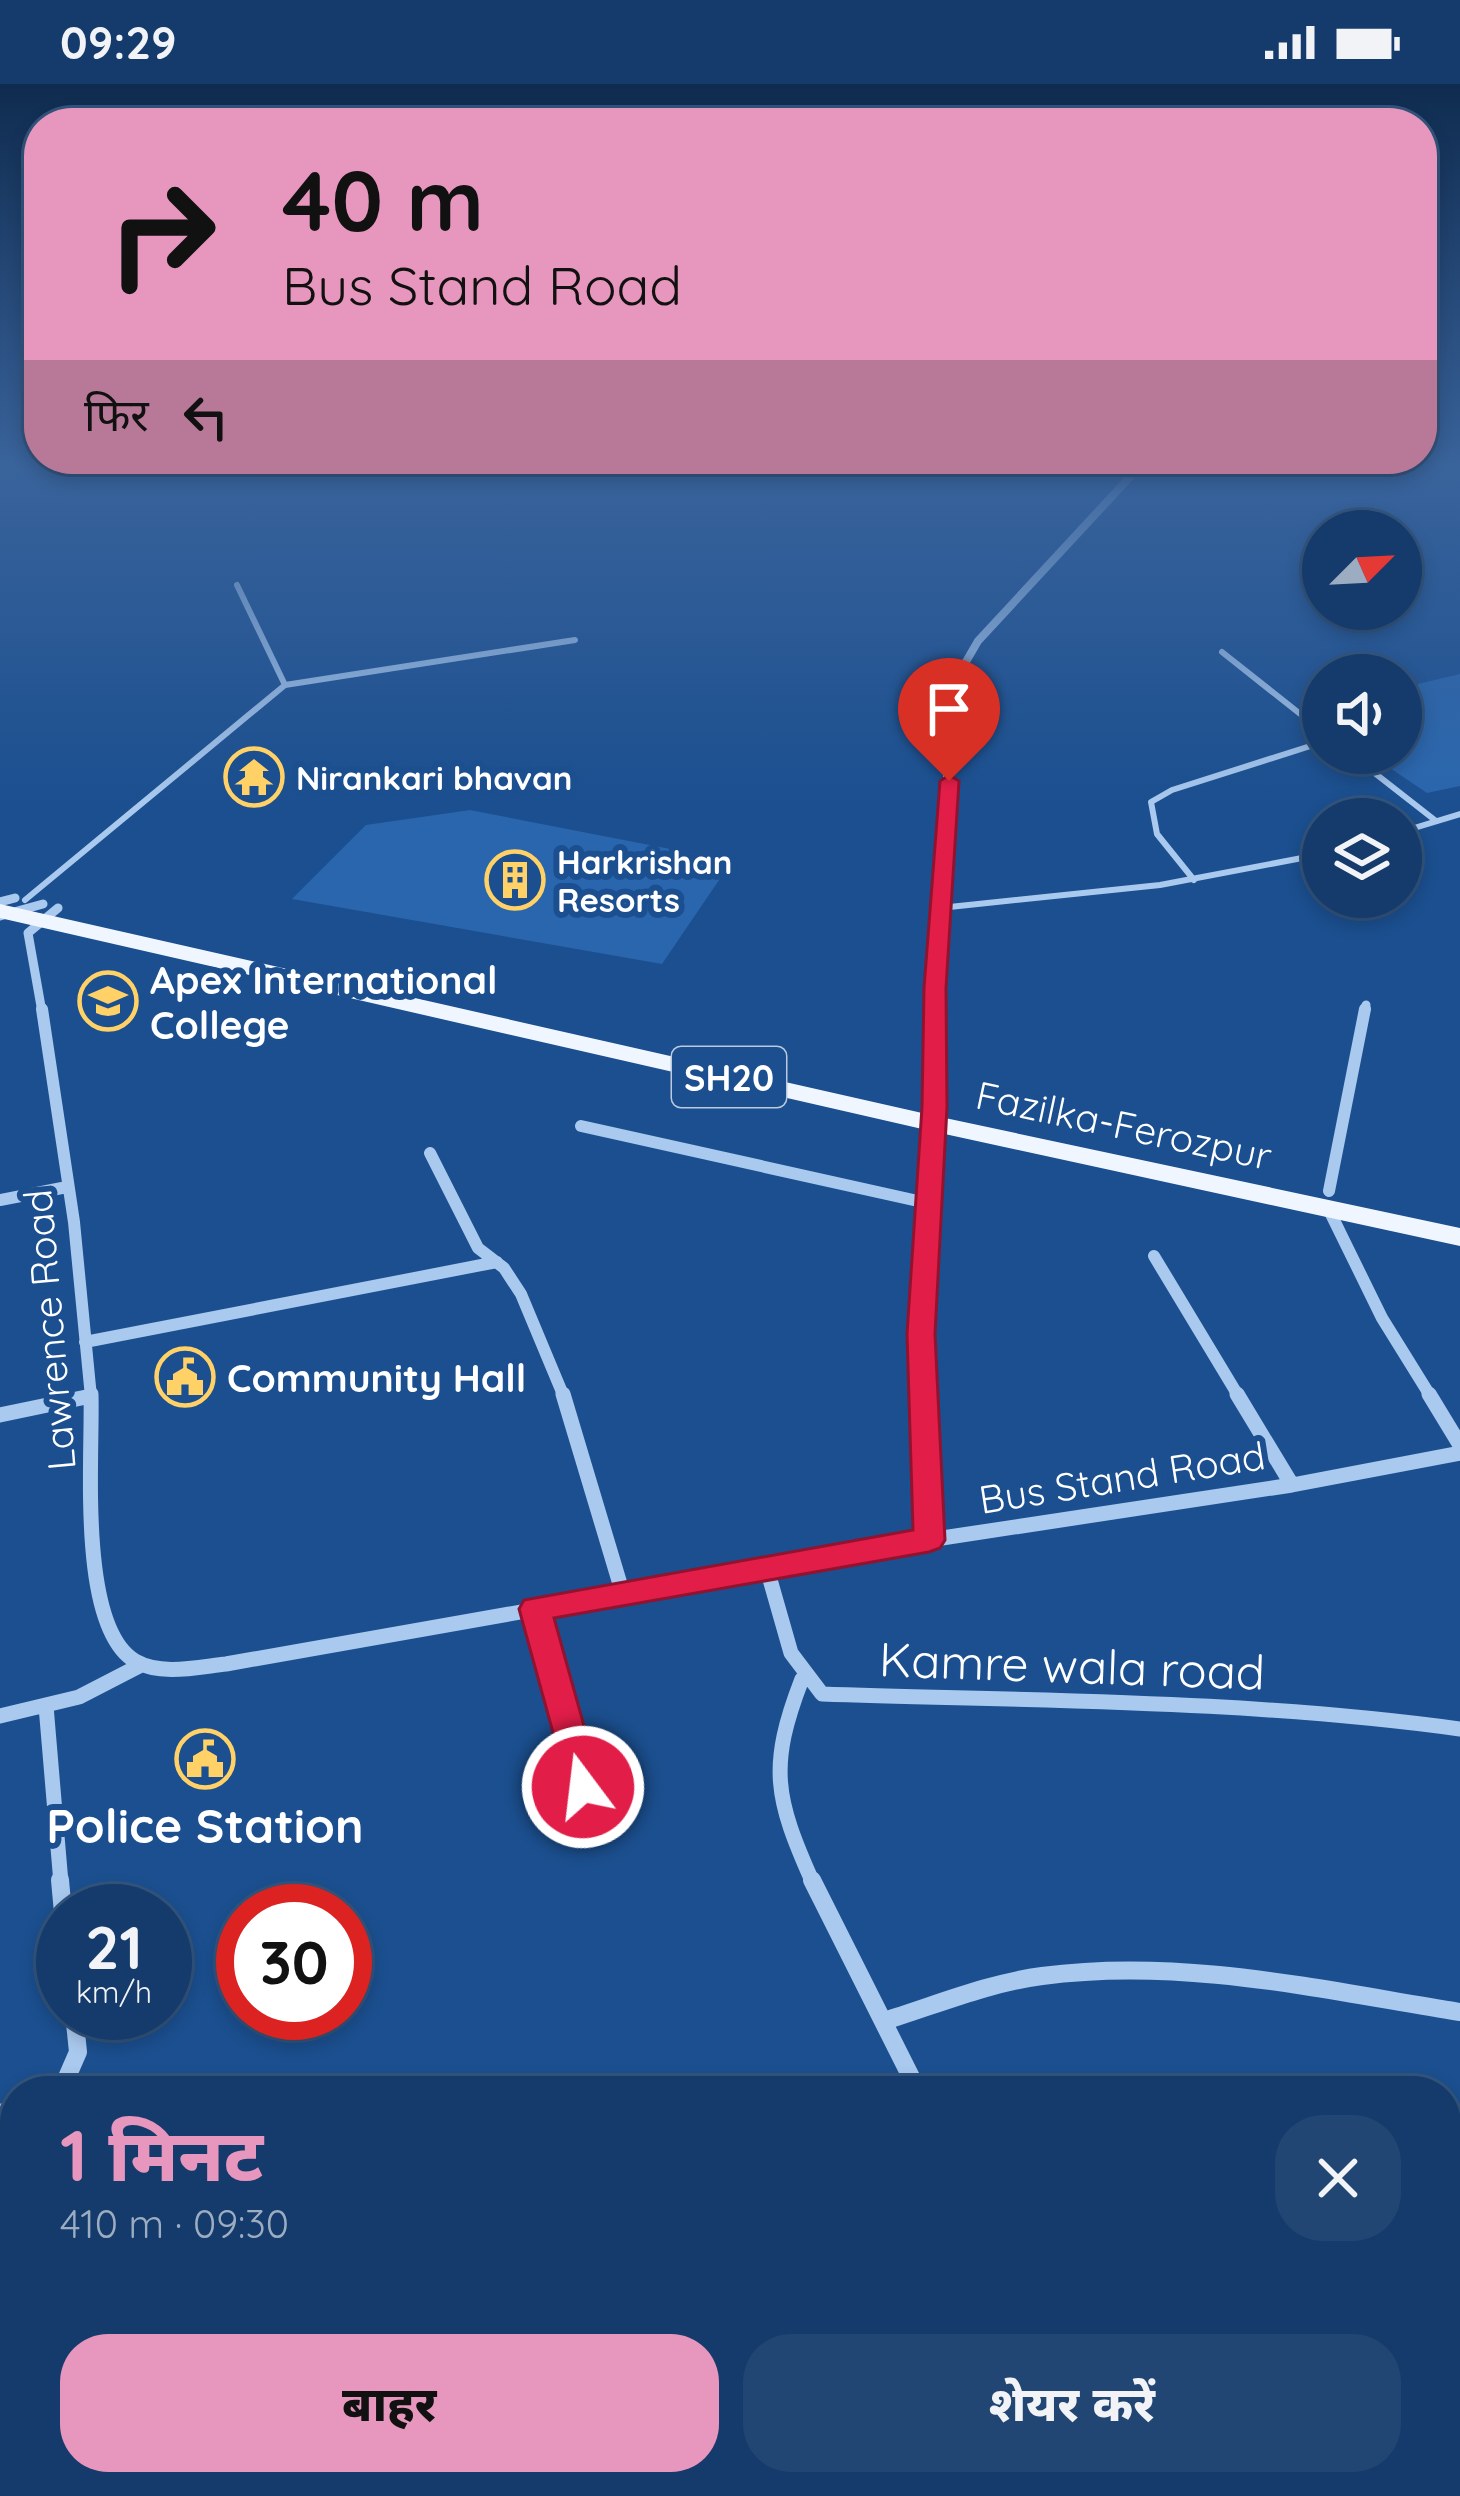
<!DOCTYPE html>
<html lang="hi">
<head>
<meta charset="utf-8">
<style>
	:root { --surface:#143b6b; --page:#214673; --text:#f1f3f6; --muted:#9dadc1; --line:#33557e; --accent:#e797bd }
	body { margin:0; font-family:Quicksand,"Noto Sans Devanagari",sans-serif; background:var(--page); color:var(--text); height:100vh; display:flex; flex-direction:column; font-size:45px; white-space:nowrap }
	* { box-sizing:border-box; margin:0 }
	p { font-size:39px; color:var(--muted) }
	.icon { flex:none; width:66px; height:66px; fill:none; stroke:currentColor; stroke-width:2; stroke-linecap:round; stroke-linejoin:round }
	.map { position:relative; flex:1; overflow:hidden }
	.side { position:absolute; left:0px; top:1992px; width:1461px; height:420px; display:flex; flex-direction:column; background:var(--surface); border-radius:48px 48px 0 0; box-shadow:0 6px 18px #0003,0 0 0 3px var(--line) }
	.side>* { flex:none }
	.top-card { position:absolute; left:24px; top:24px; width:1413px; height:366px; border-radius:48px; box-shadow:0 6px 18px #0003,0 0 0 3px var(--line); background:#e797bd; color:#111; overflow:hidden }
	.needle { width:78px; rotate:66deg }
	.controls { position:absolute; left:1302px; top:426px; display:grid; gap:24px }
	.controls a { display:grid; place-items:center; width:120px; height:120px; border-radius:50%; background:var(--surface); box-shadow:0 6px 18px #0003,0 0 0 3px var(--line); font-size:60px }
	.speed { position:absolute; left:36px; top:1800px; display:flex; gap:24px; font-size:60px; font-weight:700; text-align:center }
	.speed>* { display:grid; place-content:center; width:156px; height:156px; border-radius:50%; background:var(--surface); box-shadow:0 6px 18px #0003,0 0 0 3px var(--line); line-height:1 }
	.speed small { font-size:30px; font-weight:400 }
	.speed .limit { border:18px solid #d22; background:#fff; color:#111 }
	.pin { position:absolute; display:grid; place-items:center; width:102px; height:102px; color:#fff; margin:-123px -51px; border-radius:50% 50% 50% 0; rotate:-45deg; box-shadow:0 0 12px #0007 }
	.pin .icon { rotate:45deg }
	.me { position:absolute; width:132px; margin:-66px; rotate:345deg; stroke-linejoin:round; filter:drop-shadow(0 0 9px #0008) }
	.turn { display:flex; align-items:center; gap:42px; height:252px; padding:0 60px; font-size:54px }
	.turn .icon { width:156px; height:156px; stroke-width:2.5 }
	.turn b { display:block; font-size:84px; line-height:102px }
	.then { display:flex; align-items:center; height:114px; padding:0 60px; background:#0003; gap:24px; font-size:45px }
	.round { display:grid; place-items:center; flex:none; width:126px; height:126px; border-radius:48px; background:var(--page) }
	.head { display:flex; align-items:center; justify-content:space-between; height:204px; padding:0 60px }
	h1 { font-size:72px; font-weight:800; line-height:90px; color:var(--accent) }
	.cta { display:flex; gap:24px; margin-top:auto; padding:24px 60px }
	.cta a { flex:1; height:138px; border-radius:48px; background:var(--accent); color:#111; font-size:48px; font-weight:800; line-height:138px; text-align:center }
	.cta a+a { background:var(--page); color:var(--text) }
	.status { display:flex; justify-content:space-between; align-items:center; height:84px; padding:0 60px; background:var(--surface); direction:ltr }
	.status svg { height:33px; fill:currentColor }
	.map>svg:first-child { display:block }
	.building { fill:#2a66ad }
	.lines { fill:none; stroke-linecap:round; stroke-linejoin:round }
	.service { stroke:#a9c9ee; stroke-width:6 }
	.minor-far4 { stroke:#a9c9ee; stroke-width:8 }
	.minor-far3 { stroke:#a9c9ee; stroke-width:9 }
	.minor-far2 { stroke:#a9c9ee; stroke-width:12 }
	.minor-far1 { stroke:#a9c9ee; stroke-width:15 }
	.minor { stroke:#a9c9ee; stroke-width:18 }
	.primary { fill:#f0f6ff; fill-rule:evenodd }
	.route { fill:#e11d48; stroke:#92132f; stroke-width:3 }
	.labels { text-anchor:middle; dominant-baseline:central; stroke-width:12; stroke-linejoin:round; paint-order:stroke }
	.far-poi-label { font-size:33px; font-weight:bold; fill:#fff; stroke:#1b4f8f; text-anchor:start }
	.shield { fill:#1b4f8f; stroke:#bbcadd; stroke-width:3 }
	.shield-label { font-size:36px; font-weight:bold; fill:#fff }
	.poi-label { font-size:39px; font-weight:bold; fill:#fff; stroke:#1b4f8f; text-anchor:start }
	.street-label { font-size:39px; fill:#fff; stroke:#1b4f8f }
	.near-street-label { font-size:48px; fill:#fff; stroke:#1b4f8f }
	.near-poi-label { font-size:48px; font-weight:bold; fill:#fff; stroke:#1b4f8f }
</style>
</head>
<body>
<div class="status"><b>09:29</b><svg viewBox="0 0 49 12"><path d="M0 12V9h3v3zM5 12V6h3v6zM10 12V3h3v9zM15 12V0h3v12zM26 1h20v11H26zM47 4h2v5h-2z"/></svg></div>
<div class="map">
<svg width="1460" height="2412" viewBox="0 0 1460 2412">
	<rect width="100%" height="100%" fill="#1b4f8f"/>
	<!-- building -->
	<path class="building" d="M1460,590V702L1427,709L1375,674L1401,669V604Z
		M470,726L732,777L662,880L292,815L366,741Z"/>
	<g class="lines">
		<!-- service -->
		<path class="service" d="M237,501L285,601
			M1222,568L1323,648
			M1349,669L1436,737
			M1401,748L1460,730
			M1194,796L1157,750L1151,718L1172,706L1323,658
			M25,816L285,601L575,556
			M940,824L1160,801L1323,770"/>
		<!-- minor-far4 -->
		<path class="minor-far4" d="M955,624L960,588L978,557L1141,381"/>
		<!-- minor-far3 -->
		<path class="minor-far3" d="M0,818L15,814
			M0,832L43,820
			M42,928L28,849L58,824
			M937,928L942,748L955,621
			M1365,928L1366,921"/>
		<!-- minor-far2 -->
		<path class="minor-far2" d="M42,925L74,1138L91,1313
			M581,1042L927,1119
			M430,1069L478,1164L504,1184L521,1210L564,1313
			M1329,1107L1365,925
			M0,1116L67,1103
			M1329,1126L1382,1234L1431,1313
			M1154,1172L1239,1313
			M85,1258L497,1178
			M85,1313L91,1312
			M923,1313L937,925"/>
		<!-- minor-far1 -->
		<path class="minor-far1" d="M91,1310C93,1371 77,1542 135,1577C161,1592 198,1583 226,1580L929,1456L1292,1401L1460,1369
			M563,1310L623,1510
			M923,1310L929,1456
			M1237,1310L1292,1401
			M1429,1310L1460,1361
			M0,1331L91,1312
			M767,1485L791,1569L822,1610C1035,1617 1249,1616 1460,1645
			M535,1525L595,1748
			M802,1595C768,1683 775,1714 813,1799
			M46,1622L61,1799
			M0,1632L79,1613L141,1581"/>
		<!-- minor -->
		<path class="minor" d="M60,1796L63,1829
			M812,1796L918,2007
			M884,1937C936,1921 988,1899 1042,1892C1182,1873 1322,1906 1460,1928
			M61,2007L78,1968L74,1929
			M0,2029L15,2025
			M1446,2243L1460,2244
			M1109,2397L1116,2412"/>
		<!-- primary -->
		<path class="primary" d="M0,820L931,1031L1460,1144V1162L931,1047L0,834Z"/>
	</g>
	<!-- sky -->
	<linearGradient id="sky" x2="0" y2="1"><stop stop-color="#0f2b4f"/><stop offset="0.53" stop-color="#39639b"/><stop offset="1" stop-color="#39639b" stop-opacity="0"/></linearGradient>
	<rect width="1460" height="719" fill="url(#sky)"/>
	<!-- route -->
	<path class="route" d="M949,691L959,697L946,904L947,1023L935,1250L945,1456L940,1464L929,1468L554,1534L601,1703L596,1714L583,1718L571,1714L519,1525L524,1516L913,1446L907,1250L922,1023L924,904L940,697Z"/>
	<!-- icons -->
	<defs>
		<g id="temple-ring" transform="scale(3)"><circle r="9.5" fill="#1b4f8f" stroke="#ffd166" stroke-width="1.5"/><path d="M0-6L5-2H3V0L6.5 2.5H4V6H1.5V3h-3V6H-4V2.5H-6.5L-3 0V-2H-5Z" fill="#ffd166"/></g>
		<g id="building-ring" transform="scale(3)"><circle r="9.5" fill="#1b4f8f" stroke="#ffd166" stroke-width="1.5"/><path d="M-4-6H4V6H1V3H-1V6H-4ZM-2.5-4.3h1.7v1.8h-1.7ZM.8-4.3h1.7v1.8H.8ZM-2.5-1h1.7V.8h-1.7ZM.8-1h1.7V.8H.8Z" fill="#ffd166"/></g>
		<g id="university-ring" transform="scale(3)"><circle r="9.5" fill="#1b4f8f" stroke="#ffd166" stroke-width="1.5"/><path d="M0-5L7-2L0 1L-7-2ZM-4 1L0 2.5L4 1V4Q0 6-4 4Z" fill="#ffd166"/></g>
		<g id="civic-ring" transform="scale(3)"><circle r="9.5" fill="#1b4f8f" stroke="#ffd166" stroke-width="1.5"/><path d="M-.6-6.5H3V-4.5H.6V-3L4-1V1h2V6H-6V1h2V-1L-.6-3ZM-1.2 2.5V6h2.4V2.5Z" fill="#ffd166"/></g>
	</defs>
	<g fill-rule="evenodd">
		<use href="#temple-ring" x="254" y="693"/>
		<use href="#building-ring" x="515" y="796"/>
		<use href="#university-ring" x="108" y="917"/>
		<use href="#civic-ring" x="185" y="1293"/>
		<use href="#civic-ring" x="205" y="1675"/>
	</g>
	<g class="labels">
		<!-- far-poi labels -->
		<g class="far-poi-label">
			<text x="296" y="693">Nirankari bhavan</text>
			<text x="557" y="777">Harkrishan<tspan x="557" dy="38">Resorts</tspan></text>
		</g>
		<!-- shield labels -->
		<rect class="shield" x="672" y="963" width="114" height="60" rx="9"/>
		<g class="shield-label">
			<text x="729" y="993">SH20</text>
		</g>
		<!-- poi labels -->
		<g class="poi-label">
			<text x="150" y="895">Apex International<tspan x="150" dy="45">College</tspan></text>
			<text x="227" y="1293">Community Hall</text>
		</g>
		<!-- street labels -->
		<g class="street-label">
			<text transform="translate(1124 1041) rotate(12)">Fazilka-Ferozpur</text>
			<text transform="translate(49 1246) rotate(-95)">Lawrence Road</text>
			<text transform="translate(1122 1393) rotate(-9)">Bus Stand Road</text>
		</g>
		<!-- near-street labels -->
		<g class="near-street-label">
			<text transform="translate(1072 1581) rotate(2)">Kamre wala road</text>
		</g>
		<!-- near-poi labels -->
		<g class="near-poi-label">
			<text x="205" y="1741">Police Station</text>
		</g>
	</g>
</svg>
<div class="controls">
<a><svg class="needle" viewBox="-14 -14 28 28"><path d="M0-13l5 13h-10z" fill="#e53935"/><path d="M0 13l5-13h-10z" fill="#9dadc1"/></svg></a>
<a><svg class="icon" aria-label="sound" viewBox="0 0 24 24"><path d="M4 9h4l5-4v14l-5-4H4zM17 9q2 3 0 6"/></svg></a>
<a><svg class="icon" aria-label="layers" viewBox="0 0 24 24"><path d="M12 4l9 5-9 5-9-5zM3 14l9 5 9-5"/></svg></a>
</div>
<div class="speed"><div>21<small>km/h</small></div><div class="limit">30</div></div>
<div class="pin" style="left:949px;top:697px;background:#d93025"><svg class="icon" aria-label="arrive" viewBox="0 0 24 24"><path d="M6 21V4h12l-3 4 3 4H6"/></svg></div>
<svg class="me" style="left:583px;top:1703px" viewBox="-20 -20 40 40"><circle r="17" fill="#e11d48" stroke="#fff" stroke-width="3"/><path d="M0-11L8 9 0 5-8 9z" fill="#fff"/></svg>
<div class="top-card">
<div class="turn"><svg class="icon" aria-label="right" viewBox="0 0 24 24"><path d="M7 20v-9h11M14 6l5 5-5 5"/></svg><div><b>40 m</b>Bus Stand Road</div></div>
<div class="then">फिर<svg class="icon" aria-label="left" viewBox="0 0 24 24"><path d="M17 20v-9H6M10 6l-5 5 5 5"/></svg></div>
</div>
<section class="side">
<div class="head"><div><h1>1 मिनट</h1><p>410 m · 09:30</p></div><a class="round"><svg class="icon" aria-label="close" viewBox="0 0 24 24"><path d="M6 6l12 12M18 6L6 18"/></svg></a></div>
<div class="cta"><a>बाहर</a><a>शेयर करें</a></div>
</section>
</div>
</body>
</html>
